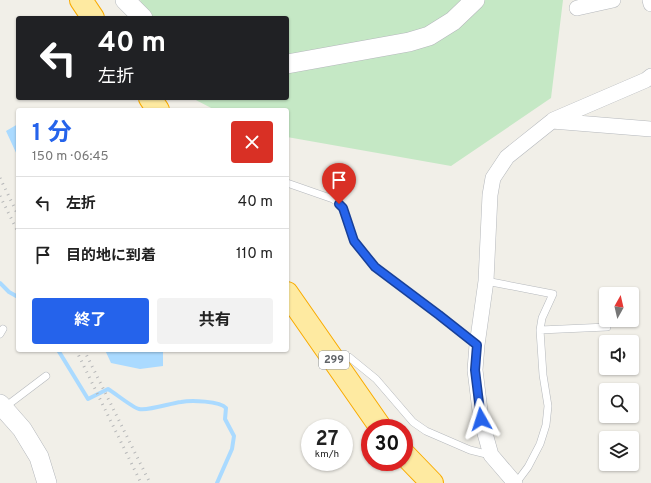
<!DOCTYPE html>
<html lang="ja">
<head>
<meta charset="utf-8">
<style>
	:root { --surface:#fff; --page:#f2f2f2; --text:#222; --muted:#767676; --line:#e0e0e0; --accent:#2563eb }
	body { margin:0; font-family:Overpass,"Noto Sans JP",sans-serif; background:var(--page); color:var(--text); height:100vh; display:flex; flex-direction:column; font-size:15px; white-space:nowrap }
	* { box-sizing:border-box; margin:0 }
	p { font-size:13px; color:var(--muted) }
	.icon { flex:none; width:22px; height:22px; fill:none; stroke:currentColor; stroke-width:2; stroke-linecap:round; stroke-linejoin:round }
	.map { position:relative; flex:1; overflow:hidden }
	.drawer { position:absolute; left:16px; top:108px; width:273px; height:244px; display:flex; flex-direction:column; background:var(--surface); border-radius:4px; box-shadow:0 1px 3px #0004 }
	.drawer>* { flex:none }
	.guide { position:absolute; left:16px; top:16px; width:273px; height:84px; border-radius:4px; box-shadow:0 1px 3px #0004; background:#202124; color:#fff; overflow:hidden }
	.needle { width:26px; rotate:8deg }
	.controls { position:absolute; left:599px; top:287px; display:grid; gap:8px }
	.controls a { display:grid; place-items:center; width:40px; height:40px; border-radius:4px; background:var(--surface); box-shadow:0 1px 3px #0004; font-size:20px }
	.speed { position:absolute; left:301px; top:419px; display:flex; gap:8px; font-size:20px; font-weight:700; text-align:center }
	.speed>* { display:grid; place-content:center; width:52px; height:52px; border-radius:50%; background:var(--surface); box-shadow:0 1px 3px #0004; line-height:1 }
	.speed small { font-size:10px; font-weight:400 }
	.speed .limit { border:6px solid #d22; background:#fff; color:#111 }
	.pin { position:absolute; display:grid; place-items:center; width:34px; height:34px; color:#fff; margin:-41px -17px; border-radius:50% 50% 50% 0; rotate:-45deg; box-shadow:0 0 4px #0007 }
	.pin .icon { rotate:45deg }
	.me { position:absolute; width:44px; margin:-22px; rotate:354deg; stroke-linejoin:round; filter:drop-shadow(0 0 3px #0008) }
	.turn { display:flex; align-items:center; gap:14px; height:84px; padding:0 16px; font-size:18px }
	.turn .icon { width:52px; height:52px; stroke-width:2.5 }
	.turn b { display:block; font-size:28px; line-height:34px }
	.round { display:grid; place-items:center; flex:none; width:42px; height:42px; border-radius:4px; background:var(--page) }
	.summary { display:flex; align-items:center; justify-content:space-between; height:68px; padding:0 16px }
	h1 { font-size:24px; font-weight:700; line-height:30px; color:var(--accent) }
	.button { display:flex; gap:8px; margin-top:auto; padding:8px 16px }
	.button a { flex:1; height:46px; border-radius:4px; background:var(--accent); color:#fff; font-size:16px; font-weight:700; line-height:46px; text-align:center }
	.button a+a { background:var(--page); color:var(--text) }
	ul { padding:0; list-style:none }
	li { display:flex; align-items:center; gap:12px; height:52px; padding:0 16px; border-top:1px solid var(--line) }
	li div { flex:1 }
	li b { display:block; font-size:15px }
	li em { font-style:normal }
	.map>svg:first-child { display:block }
	.green { fill:#c5e8c5 }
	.water { fill:#aadaff }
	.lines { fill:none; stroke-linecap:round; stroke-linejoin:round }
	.stream { stroke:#aadaff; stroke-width:4 }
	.service-casing { stroke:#b5b8bc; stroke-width:8 }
	.minor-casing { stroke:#b5b8bc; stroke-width:16 }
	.tertiary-casing { stroke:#b5b8bc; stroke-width:20 }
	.trunk-casing { stroke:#f9ab00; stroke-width:24 }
	.service { stroke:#fff; stroke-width:7 }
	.minor { stroke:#fff; stroke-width:15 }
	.tertiary { stroke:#fff; stroke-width:19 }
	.trunk { stroke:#feeaa1; stroke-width:22 }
	.rail { stroke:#b6b7b8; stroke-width:3; stroke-dasharray:1 5; stroke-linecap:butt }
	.route-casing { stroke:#184099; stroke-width:10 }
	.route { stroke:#2563eb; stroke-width:7 }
	.labels { text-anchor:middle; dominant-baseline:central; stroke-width:3; stroke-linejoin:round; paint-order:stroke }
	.shield { fill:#fff; stroke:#8f9295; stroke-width:1 }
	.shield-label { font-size:11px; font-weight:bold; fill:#5f6368 }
</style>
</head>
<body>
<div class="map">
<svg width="651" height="483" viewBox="0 0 651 483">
	<rect width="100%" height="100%" fill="#f1efe8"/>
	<!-- green -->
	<path class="green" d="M140,0H563L551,98L451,166L287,137V110H215L192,98H287V18H148Z"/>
	<!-- water -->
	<path class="water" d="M18,124V157L6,131Z
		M105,350H163V366L140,369L111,363Z"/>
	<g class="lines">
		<!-- stream -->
		<path class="stream" d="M0,283L9,292L18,297
			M58,350L88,399L108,389C115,393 133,408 139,409C149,411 171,403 181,402C191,400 220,401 226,408L225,419L234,436L232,449L217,483"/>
		<!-- service casing -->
		<g class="service-casing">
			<path id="service" d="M287,183L333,199L339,203L343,208L354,241L375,267L439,315L477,345
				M486,281L553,294L542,318L540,330L543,375L548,406L546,425L540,444L528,467L516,483
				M540,330L607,327
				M0,334L3,329
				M340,364L349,357L376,379L413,422L426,431L470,450L490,455
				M5,407L46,376"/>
		</g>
		<!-- minor casing -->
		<g class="minor-casing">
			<path id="minor" d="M650,0L651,4
				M577,8L613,0
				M553,120L646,80L651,76
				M515,483L491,455L481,419L475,370L477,345L486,281L490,195L493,178L507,157L552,121L651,129"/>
		</g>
		<!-- tertiary casing -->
		<g class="tertiary-casing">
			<path id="tertiary" d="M125,0L143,18
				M287,64L409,42L429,36L453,21L475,0
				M0,404L22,429L39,457L47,483"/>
		</g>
		<!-- trunk casing -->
		<g class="trunk-casing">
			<path id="trunk" d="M81,0L93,18
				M150,98L158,110
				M287,293L381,428
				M404,454L432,483"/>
		</g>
		<!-- service -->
		<use href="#service" class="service"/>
		<!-- minor -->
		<use href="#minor" class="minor"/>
		<!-- tertiary -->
		<use href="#tertiary" class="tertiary"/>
		<!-- trunk -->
		<use href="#trunk" class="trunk"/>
		<!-- rail -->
		<path class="rail" d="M0,178L18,215
			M0,196L18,232
			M76,350L141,483
			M84,350L150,483"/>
	</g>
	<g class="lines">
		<!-- route casing -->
		<g class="route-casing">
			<path id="route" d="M339,204L343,208L354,241L375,267L439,315L477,345L475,370L481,419"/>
		</g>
		<!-- route -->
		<use href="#route" class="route"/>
	</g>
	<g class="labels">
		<!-- shield labels -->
		<rect class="shield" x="319" y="351" width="30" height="18" rx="3"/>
		<g class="shield-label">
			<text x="334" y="360">299</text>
		</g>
	</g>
</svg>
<div class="controls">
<a><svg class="needle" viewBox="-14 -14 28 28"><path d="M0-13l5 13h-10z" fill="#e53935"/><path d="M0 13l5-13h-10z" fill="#767676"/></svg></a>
<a><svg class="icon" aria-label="sound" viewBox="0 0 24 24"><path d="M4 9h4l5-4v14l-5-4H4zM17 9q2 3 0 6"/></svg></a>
<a><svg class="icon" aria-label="search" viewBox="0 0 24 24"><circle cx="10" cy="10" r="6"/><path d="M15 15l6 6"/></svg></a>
<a><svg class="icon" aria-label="layers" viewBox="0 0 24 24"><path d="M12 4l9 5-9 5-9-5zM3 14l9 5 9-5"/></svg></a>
</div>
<div class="speed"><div>27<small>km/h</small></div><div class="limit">30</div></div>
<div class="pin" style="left:339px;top:204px;background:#d93025"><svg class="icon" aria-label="arrive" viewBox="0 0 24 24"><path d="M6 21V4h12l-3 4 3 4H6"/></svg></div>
<svg class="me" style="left:481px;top:419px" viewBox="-20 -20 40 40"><path d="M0-17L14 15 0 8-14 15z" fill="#2563eb" stroke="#fff" stroke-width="4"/></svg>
<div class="guide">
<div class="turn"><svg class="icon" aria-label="left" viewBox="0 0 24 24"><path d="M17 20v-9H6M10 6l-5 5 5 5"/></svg><div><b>40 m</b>左折</div></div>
</div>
<section class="drawer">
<div class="summary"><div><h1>1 分</h1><p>150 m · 06:45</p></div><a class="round" style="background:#d93025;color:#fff"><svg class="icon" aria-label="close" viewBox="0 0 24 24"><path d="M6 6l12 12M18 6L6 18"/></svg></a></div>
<ul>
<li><svg class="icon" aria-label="left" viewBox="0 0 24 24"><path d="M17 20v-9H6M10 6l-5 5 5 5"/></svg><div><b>左折</b></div><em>40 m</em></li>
<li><svg class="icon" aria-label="arrive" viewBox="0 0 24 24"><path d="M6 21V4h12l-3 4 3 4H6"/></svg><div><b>目的地に到着</b></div><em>110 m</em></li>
</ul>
<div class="button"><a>終了</a><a>共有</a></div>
</section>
</div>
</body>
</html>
